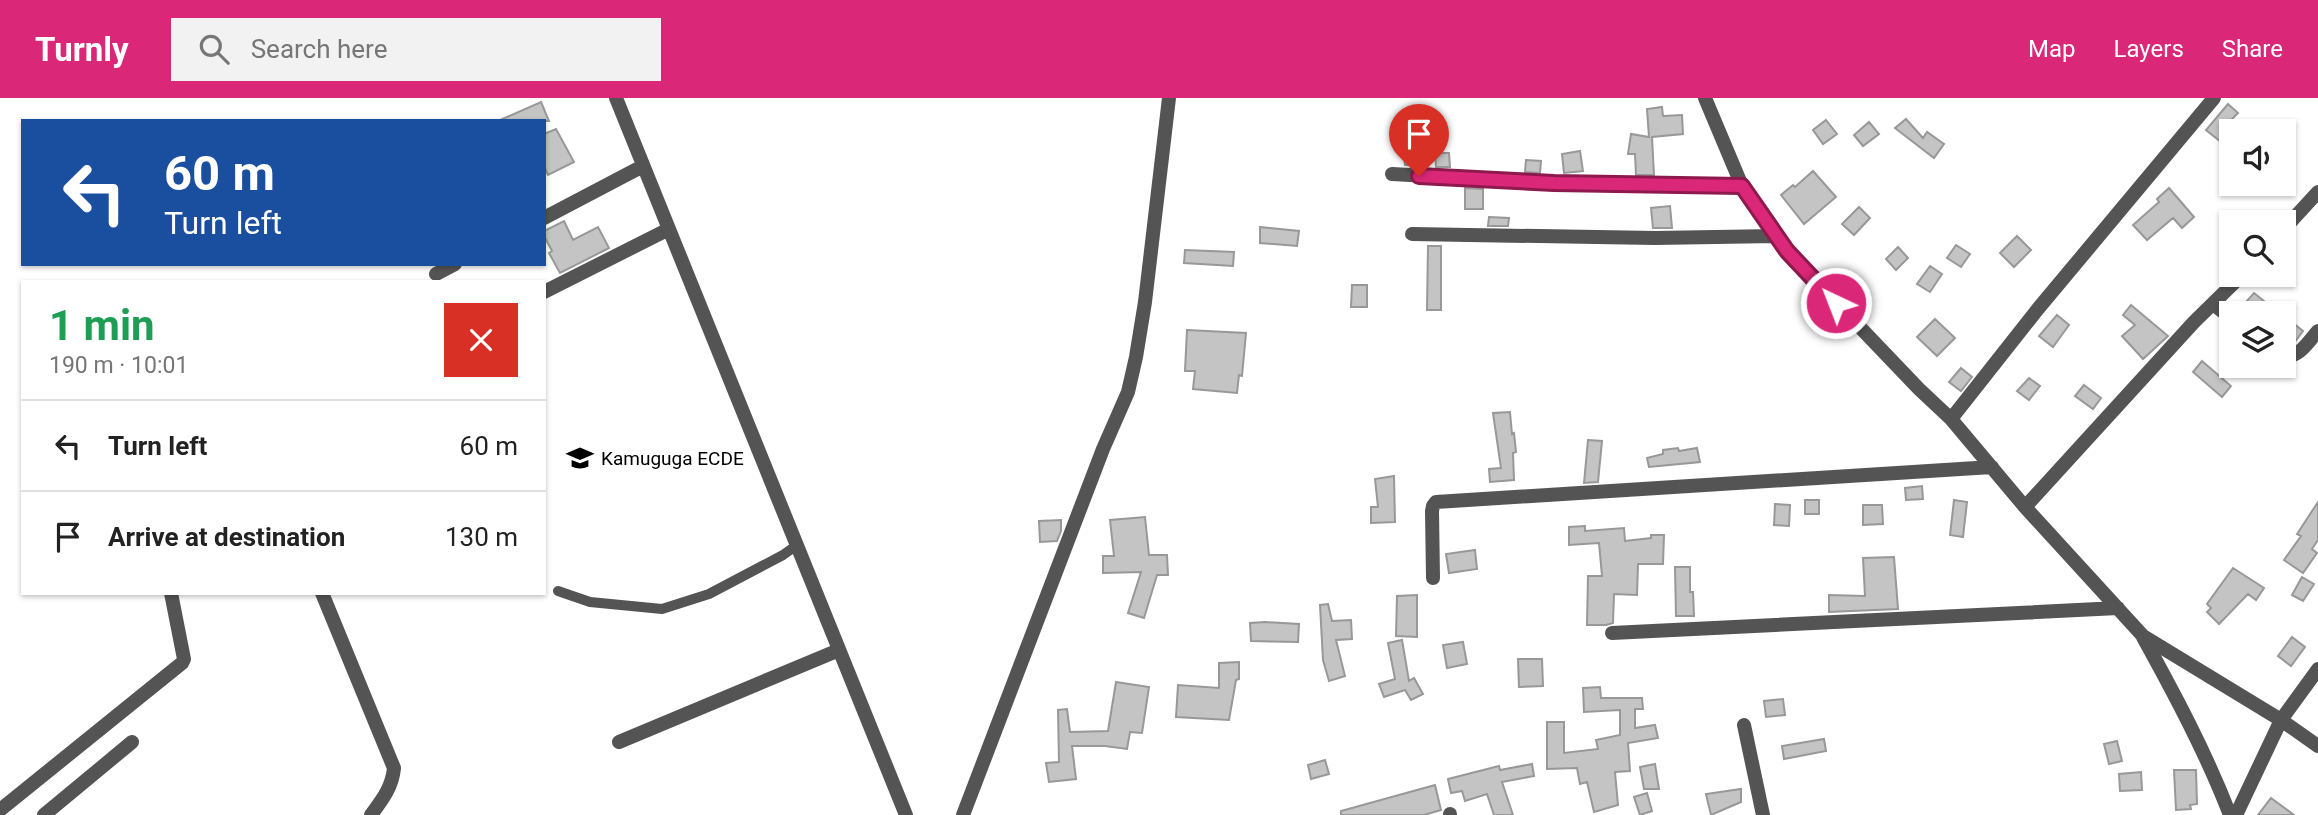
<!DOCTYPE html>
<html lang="en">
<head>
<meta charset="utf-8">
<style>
	:root { --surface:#fff; --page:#f2f2f2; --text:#222; --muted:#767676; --line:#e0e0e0; --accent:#db2777 }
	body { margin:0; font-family:Roboto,sans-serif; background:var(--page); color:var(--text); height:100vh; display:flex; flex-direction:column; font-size:26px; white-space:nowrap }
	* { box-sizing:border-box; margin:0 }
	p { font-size:23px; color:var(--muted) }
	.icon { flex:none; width:38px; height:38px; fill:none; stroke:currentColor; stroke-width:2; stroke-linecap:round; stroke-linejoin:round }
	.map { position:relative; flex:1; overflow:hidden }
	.panel { position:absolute; left:21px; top:182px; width:525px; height:315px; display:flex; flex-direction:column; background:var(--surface); border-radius:0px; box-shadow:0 2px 5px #0004 }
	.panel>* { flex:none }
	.top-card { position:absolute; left:21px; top:21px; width:525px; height:147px; border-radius:0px; box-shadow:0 2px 5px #0004; background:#1a4fa0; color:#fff; overflow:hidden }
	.tools { position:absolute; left:2219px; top:21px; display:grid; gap:14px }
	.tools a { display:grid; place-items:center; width:77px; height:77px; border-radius:0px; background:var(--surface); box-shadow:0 2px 5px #0004; font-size:35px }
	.pin { position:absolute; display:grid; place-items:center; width:60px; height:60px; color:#fff; margin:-72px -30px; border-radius:50% 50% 50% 0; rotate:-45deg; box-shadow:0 0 7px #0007 }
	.pin .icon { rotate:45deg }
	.me { position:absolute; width:77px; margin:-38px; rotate:317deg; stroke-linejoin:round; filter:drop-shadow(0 0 5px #0008) }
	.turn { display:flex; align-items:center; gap:24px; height:147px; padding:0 28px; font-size:32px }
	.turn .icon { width:91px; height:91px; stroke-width:2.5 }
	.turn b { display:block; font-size:49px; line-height:60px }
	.round { display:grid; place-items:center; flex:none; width:74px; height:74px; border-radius:0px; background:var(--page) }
	.headline { display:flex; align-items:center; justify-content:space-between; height:119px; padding:0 28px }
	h1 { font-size:42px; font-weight:700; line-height:52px; color:#1e9e55 }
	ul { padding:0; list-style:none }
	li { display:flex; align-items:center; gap:21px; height:91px; padding:0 28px; border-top:2px solid var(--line) }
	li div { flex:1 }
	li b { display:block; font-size:26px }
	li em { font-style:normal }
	header { display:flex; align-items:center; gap:42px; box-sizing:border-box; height:98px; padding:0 35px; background:var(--accent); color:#fff }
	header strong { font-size:33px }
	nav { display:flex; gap:38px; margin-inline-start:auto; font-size:24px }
	.search { width:490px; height:63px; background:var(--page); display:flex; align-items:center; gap:18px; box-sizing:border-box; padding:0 24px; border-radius:0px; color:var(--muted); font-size:26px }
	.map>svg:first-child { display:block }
	.building { fill:#c4c4c4; stroke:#989898; stroke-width:2 }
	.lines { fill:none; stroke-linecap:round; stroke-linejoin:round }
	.lane { stroke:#545454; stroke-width:10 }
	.street { stroke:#545454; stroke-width:14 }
	.route-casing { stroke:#8e194d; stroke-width:18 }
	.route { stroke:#db2777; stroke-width:12 }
	.labels { text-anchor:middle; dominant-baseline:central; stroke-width:5; stroke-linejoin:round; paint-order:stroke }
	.poi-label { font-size:19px; fill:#000; stroke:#fff; text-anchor:start }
</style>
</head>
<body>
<header>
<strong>Turnly</strong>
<div class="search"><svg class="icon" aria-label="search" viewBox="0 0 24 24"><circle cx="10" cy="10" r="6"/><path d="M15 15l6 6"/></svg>Search here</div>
<nav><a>Map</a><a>Layers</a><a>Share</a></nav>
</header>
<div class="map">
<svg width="2318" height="717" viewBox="0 0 2318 717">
	<rect width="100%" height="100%" fill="#fff"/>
	<!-- building -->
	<path class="building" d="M541,4L549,23H498Z
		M2228,6L2238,15L2231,22V52L2206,32Z
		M1662,9L1663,18L1682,17L1683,36L1652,39L1654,77H1636L1635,56H1628L1631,36L1649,39L1647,11Z
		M1906,21L1923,40L1927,34L1944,46L1934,60L1895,30Z
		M1826,22L1837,36L1823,46L1813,32Z
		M1869,24L1879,36L1863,48L1854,37Z
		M1400,26L1422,27L1425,67H1405Z
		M556,31L574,64L548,77L544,68V36Z
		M1580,53L1583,73L1564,75L1562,56Z
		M1435,55H1449L1450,69H1436Z
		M1526,62L1541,63L1540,75L1525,74Z
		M1813,73L1836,99L1804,126L1781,97L1793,87L1795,89Z
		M1465,90L1483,91V111H1465Z
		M2169,90L2194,119L2182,130L2173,120L2147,142L2133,127L2159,104L2157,101Z
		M1670,108L1672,130H1653L1651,110Z
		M1859,109L1870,120L1854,137L1842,126Z
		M1489,119L1509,120L1508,128H1488Z
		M564,123L573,142L598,129L609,150L560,175L549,155L552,153L544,138V133Z
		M1260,129L1299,133L1297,148L1260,145Z
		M2017,138L2031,152L2014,169L2000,155Z
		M1956,147L1970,156L1961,169L1947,160Z
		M1428,148H1441V212H1427Z
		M1898,149L1908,160L1896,172L1886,161Z
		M1185,152L1234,154L1233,168L1184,165Z
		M1930,168L1942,176L1930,194L1917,186Z
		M1352,187H1367V209H1351Z
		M2254,195L2264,203L2280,215H2256L2244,206Z
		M2131,207L2168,238L2143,261L2122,238L2135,227L2123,217Z
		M2057,217L2069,227L2053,249L2039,238Z
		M2284,218L2303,233L2294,245L2284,237Z
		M1935,221L1955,240L1937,258L1917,239Z
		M1187,232L1246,235L1242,278L1239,277L1237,295L1193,291L1195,273H1185Z
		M2202,263L2231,288L2222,299L2193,274Z
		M1961,270L1972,279L1961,293L1949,284Z
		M2029,280L2040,288L2029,302L2017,293Z
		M2084,287L2101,300L2093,311L2075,298Z
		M1510,314L1512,336L1514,335L1516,354L1513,355L1514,382L1490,384L1489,371L1501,370L1493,315Z
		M1588,342L1602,343L1598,384L1584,385Z
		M1678,350L1679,353L1697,350L1700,364L1649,369L1647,360L1663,356V352Z
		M1394,378L1395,424L1371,425V409H1378L1375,381Z
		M1922,388L1923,401L1906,402L1905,390Z
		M1805,402H1819V416H1805Z
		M1954,402L1967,404L1963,439L1950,437Z
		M2318,404V442L2312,451L2317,455L2303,475L2284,462L2301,438L2297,436Z
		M1775,406L1790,407L1789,428L1774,427Z
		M1863,407H1882L1883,426L1863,427Z
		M1145,419L1149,457H1167L1168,477H1157L1144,520L1128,515L1141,474L1103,475V458H1114L1110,422Z
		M1061,422V433L1057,443L1040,444L1039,423Z
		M1585,428V433L1624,430L1625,443L1651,440V437H1664L1663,466H1638L1637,497L1614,496L1613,525L1606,527H1587L1588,478H1602L1599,445L1569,447V429Z
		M1475,452L1477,471L1449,475L1446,456Z
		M1894,459L1898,511L1829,514V497L1865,498L1863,460Z
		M1675,469H1690V494H1693L1694,518H1676Z
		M2233,470L2264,490L2256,502L2248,496L2219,526L2207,514L2211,510L2207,506Z
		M2302,479L2314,486L2303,503L2292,497Z
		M1417,497V539L1396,538L1397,498Z
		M1328,506L1332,523L1351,522L1352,541L1336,542L1345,578L1329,583L1323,562L1320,507Z
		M1265,524L1299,526L1298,544L1251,543L1250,525Z
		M2292,539L2305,549L2291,568L2278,558Z
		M1402,542L1409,583L1414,580L1423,596L1411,602L1405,592L1384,599L1379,586L1395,581L1388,545Z
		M1463,544L1467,566L1447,570L1443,547Z
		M1518,561H1542L1543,588L1519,589Z
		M1239,564V581L1236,582L1229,622L1176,619L1178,587L1219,590V565Z
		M1116,584L1149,589L1142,635L1130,634L1127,651L1105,648H1072L1076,681L1049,684L1046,665L1059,664L1058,612L1067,611L1070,634L1108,633Z
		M1600,589L1601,600H1642L1643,611H1635V630L1655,627L1658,640L1628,645L1630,673L1615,674L1618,707L1594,714L1587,684L1580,686L1577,670L1547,671V624H1564V655L1598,651L1596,642L1620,637V612L1584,614L1583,590Z
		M1783,601L1785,617L1766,619L1764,603Z
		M1824,641L1826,653L1784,661L1782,648Z
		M2117,643L2122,663L2109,666L2104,646Z
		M1325,662L1329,676L1311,681L1308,667Z
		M1532,666L1534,678L1502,684L1513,717H1494L1487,696L1465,703L1462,693L1451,695L1448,681L1499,668L1500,672Z
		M1655,666L1659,691H1644L1640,669Z
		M2174,672H2196L2197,706L2190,707L2191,711L2176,712Z
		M2141,674L2142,692L2120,693L2119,676Z
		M1435,687L1441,712L1424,717H1341V713Z
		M1741,691V704L1711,717L1706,696Z
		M1647,695L1652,713L1640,717L1634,699Z
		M2271,700L2294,717H2258Z"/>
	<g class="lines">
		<!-- lane -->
		<path class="lane" d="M558,493L590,504L662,511L709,496L783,457L797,447"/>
		<!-- street -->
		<path class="street" d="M616,0L906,717
			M1705,0L1742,88L1787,153L1919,291L1951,321L2025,409L2143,538L2281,622L2318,648
			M1392,76L1554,85L1742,88
			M544,120L643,68
			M2284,131L2318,94
			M1412,136L1655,140L1776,138
			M436,176L455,166
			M544,194L669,131
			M2213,206L2231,220
			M2284,259C2300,259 2308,244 2318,233
			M1951,321L2037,212L2214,0
			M2025,409L2194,224L2242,177
			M1433,480L1432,413L1433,408L1436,404L1992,369
			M322,495L394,670C392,690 382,702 371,717
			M1612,535L2118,510
			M2143,539C2175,597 2206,655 2230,717
			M1744,627L1763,717
			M619,644L839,552
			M0,712L182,565L184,561L171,495
			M1450,716V717
			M44,717L132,644
			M963,717L1103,351L1128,294L1136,259L1145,204L1169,0
			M2236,717L2281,622L2318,571"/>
	</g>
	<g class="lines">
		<!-- route casing -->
		<g class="route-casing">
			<path id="route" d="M1419,78L1554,85L1742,88L1787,153L1836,205"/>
		</g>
		<!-- route -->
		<use href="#route" class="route"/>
	</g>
	<!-- icons -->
	<defs>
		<g id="school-bare" transform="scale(2.1)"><path d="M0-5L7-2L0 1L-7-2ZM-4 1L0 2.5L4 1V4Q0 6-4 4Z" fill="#000" stroke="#fff" stroke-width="2.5" paint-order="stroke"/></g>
	</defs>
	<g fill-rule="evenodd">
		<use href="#school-bare" x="580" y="360"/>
	</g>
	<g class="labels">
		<!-- poi labels -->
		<g class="poi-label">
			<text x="601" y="360">Kamuguga ECDE</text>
		</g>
	</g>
</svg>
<div class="tools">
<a><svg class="icon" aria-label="sound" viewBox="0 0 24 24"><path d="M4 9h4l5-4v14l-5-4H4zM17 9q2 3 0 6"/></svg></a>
<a><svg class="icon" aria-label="search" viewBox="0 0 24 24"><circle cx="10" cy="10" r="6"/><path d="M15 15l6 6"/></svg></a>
<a><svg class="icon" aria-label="layers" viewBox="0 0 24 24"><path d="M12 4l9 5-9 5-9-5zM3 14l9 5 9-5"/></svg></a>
</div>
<div class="pin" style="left:1419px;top:78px;background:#d93025"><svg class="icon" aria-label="arrive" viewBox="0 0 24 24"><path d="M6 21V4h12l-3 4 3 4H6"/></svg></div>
<svg class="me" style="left:1836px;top:205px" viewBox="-20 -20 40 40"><circle r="17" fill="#db2777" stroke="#fff" stroke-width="3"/><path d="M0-11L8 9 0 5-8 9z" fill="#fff"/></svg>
<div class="top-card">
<div class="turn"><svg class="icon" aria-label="left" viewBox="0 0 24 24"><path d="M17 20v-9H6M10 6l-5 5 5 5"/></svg><div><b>60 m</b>Turn left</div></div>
</div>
<section class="panel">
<div class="headline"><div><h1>1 min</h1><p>190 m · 10:01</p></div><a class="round" style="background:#d93025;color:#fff"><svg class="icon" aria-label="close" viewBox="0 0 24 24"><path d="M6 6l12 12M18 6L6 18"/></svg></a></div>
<ul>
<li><svg class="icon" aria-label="left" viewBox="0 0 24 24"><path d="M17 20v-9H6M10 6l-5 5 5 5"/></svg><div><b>Turn left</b></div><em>60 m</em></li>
<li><svg class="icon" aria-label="arrive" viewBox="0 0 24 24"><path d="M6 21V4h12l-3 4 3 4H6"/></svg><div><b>Arrive at destination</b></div><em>130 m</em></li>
</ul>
</section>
</div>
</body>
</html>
